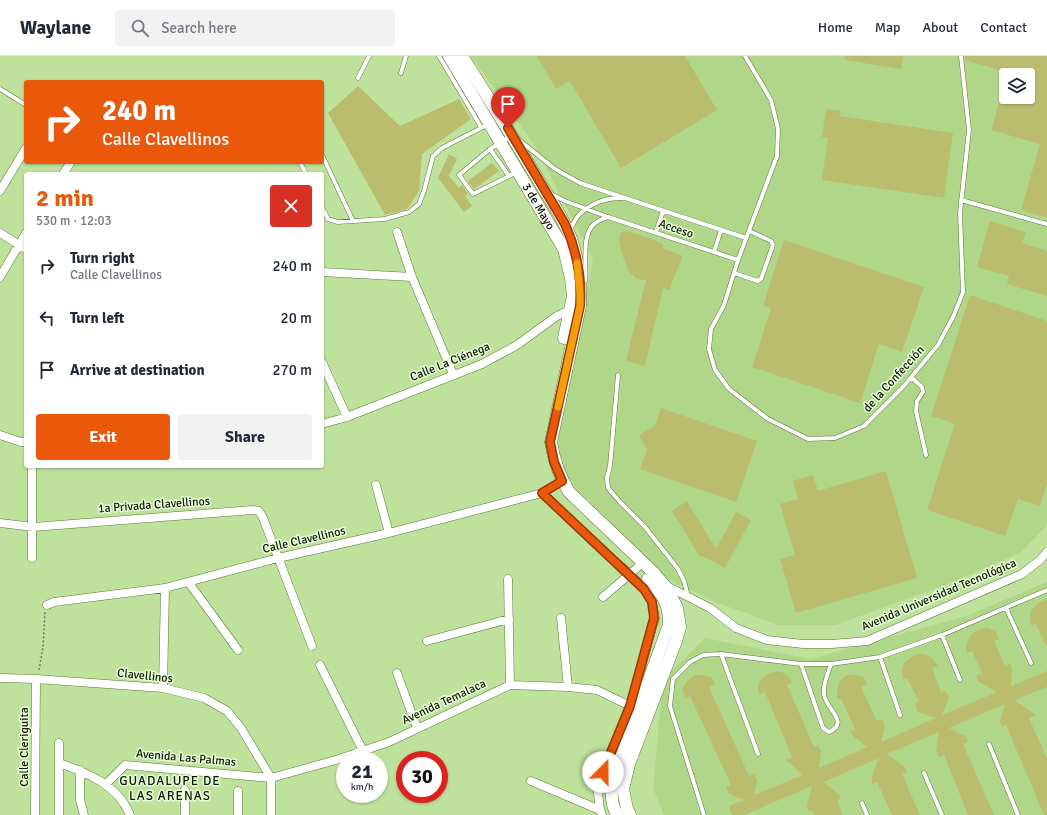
<!DOCTYPE html>
<html lang="en">
<head>
<meta charset="utf-8">
<style>
	:root { --surface:#fff; --page:#f2f2f3; --text:#1f2937; --muted:#747a83; --line:#e0e1e3; --accent:#ea580c }
	body { margin:0; font-family:Signika,sans-serif; background:var(--page); color:var(--text); height:100vh; display:flex; flex-direction:column; font-size:15px; white-space:nowrap }
	* { box-sizing:border-box; margin:0 }
	p { font-size:13px; color:var(--muted) }
	.icon { flex:none; width:22px; height:22px; fill:none; stroke:currentColor; stroke-width:2; stroke-linecap:round; stroke-linejoin:round }
	.map { position:relative; flex:1; overflow:hidden }
	.drawer { position:absolute; left:24px; top:116px; width:300px; height:296px; display:flex; flex-direction:column; background:var(--surface); border-radius:4px; box-shadow:0 1px 3px #0004 }
	.drawer>* { flex:none }
	.banner { position:absolute; left:24px; top:24px; width:300px; height:84px; border-radius:4px; box-shadow:0 1px 3px #0004; background:#ea580c; color:#fff; overflow:hidden }
	.controls { position:absolute; left:999px; top:12px; display:grid; gap:8px }
	.controls a { display:grid; place-items:center; width:36px; height:36px; border-radius:4px; background:var(--surface); box-shadow:0 1px 3px #0004; font-size:20px }
	.speed { position:absolute; left:336px; top:695px; display:flex; gap:8px; font-size:20px; font-weight:700; text-align:center }
	.speed>* { display:grid; place-content:center; width:52px; height:52px; border-radius:50%; background:var(--surface); box-shadow:0 1px 3px #0004; line-height:1 }
	.speed small { font-size:10px; font-weight:400 }
	.speed .limit { border:6px solid #d22; background:#fff; color:#111 }
	.pin { position:absolute; display:grid; place-items:center; width:34px; height:34px; color:#fff; margin:-41px -17px; border-radius:50% 50% 50% 0; rotate:-45deg; box-shadow:0 0 4px #0007 }
	.pin .icon { rotate:45deg }
	.me { position:absolute; width:44px; margin:-22px; rotate:22deg; stroke-linejoin:round; filter:drop-shadow(0 0 3px #0008) }
	.turn { display:flex; align-items:center; gap:14px; height:84px; padding:0 12px; font-size:18px }
	.turn .icon { width:52px; height:52px; stroke-width:2.5 }
	.turn b { display:block; font-size:28px; line-height:34px }
	.round { display:grid; place-items:center; flex:none; width:42px; height:42px; border-radius:4px; background:var(--page) }
	.overview { display:flex; align-items:center; justify-content:space-between; height:68px; padding:0 12px }
	h1 { font-size:24px; font-weight:700; line-height:30px; color:var(--accent) }
	.action { display:flex; gap:8px; margin-top:auto; padding:8px 12px }
	.action a { flex:1; height:46px; border-radius:4px; background:var(--accent); color:#fff; font-size:16px; font-weight:700; line-height:46px; text-align:center }
	.action a+a { background:var(--page); color:var(--text) }
	ul { padding:0; list-style:none }
	li { display:flex; align-items:center; gap:12px; height:52px; padding:0 12px }
	li div { flex:1 }
	li b { display:block; font-size:15px }
	li em { font-style:normal }
	header { display:flex; align-items:center; gap:24px; box-sizing:border-box; height:56px; padding:0 20px; background:var(--surface); border-bottom:1px solid var(--line) }
	header strong { font-size:19px }
	nav { display:flex; gap:22px; margin-inline-start:auto; font-size:14px }
	.search { width:280px; height:36px; background:var(--page); display:flex; align-items:center; gap:10px; box-sizing:border-box; padding:0 14px; border-radius:4px; color:var(--muted); font-size:15px }
	.map>svg:first-child { display:block }
	.built { fill:#b0d68a; fill-rule:evenodd }
	.building { fill:#bbbd6e }
	.lines { fill:none; stroke-linecap:round; stroke-linejoin:round }
	.service-casing { stroke:#5a7a37; stroke-width:5 }
	.minor-casing { stroke:#5a7a37; stroke-width:9 }
	.secondary-casing { stroke:#5a7a37; stroke-width:13 }
	.path { stroke:#698251; stroke-width:1.5; stroke-dasharray:2 2; stroke-linecap:butt }
	.service { stroke:#fff; stroke-width:4 }
	.minor { stroke:#fff; stroke-width:8 }
	.secondary { stroke:#fff; stroke-width:12 }
	.route-casing { stroke:#983908; stroke-width:10 }
	.route { stroke:#ea580c; stroke-width:7 }
	.slow { stroke:#f59e0b; stroke-width:7 }
	.labels { text-anchor:middle; dominant-baseline:central; stroke-width:3; stroke-linejoin:round; paint-order:stroke }
	.street-label { font-size:12px; fill:#0c1800; stroke:#eafdd9 }
	.neighbourhood-label { font-size:13px; letter-spacing:1px; fill:#0c1800; stroke:#eafdd9 }
</style>
</head>
<body>
<header>
<strong>Waylane</strong>
<div class="search"><svg class="icon" aria-label="search" viewBox="0 0 24 24"><circle cx="10" cy="10" r="6"/><path d="M15 15l6 6"/></svg>Search here</div>
<nav><a>Home</a><a>Map</a><a>About</a><a>Contact</a></nav>
</header>
<div class="map">
<svg width="1047" height="759" viewBox="0 0 1047 759">
	<rect width="100%" height="100%" fill="#bee29b"/>
	<!-- built -->
	<path class="built" d="M471,0H1047V467L1046,470L1020,497L953,526L836,569H778L718,547L665,522L565,421L557,385L593,203L535,90ZM1006,19H1028V41H1006Z
		M1047,526V759H664L653,732L663,624L705,582L810,603L966,560Z"/>
	<!-- building -->
	<path class="building" d="M537,0H685L717,54L621,112L570,25L556,33Z
		M845,0H903L901,13L844,4Z
		M965,0H1047V162L1021,154L1040,88L991,74L1001,41H1028V19H1017L965,4Z
		M358,30L400,70L459,43L471,63L422,98L419,135L407,153L385,159L328,57Z
		M826,53L841,55L840,60L953,77L944,142L822,124L828,82L822,81Z
		M449,98L457,103L449,120L459,132L462,129L468,138L465,140L472,150L464,156L438,122Z
		M492,107L499,115L474,133L468,125Z
		M990,165L1026,176L1022,187L1047,195V240L1007,228L1009,220L977,211Z
		M627,175L655,184L663,188V192L683,200L669,234L663,232L645,310L626,305L646,224L637,223L632,219L628,214L621,195L619,181L622,176Z
		M784,184L924,231L902,296L879,288L860,347L752,311L771,252L763,250Z
		M970,239L1047,265V428L1040,450L1018,443L1005,480L927,454L955,368L931,360Z
		M661,352L757,385L736,446L640,413L647,394L639,379L655,370Z
		M886,415L917,522L796,557L780,503L795,499L780,448L798,443L793,425L813,419L818,435Z
		M687,445L716,493L736,456L751,464L725,512L702,500L700,501L672,455Z
		M1047,543V591L1036,568L1030,569V563L1031,555L1038,547Z
		M988,572L996,576L999,583L994,585L1005,610L1010,607L1012,613L1011,630L1047,615V631L1015,644L1036,659L1029,662L1047,703V759H1044L1006,669L1002,671L1000,666L1005,648L949,672L965,680L968,686L963,688L994,759H968L944,699L939,701L936,695L939,676L887,698L905,711L907,716L902,718L920,759H892L877,726L872,728V720L879,702L823,726L839,738L841,743L837,744L843,759H814L812,755H809L807,750L812,730L744,759H732L729,750L744,744L729,738L726,731L731,729L690,640L686,642L682,634L686,626L694,619H704L712,622L715,629L709,631L749,720L754,718L757,724L754,739L803,719L786,704L792,701L765,636L760,638L758,634L760,624L768,618L777,615L784,617L790,622L792,626L787,629L814,691L818,689L821,695L819,712L867,691L852,679L850,675L855,673L841,643H837V636L839,627L845,620L854,618L864,622L867,628L861,631L877,665L882,663L885,671L881,686L936,662L918,656L915,648L919,646L907,622L903,624L902,615L904,607L913,600L921,597L931,601L938,610L932,612L941,636L946,635L949,641L942,659L997,636L979,626L976,620L982,617L972,595L967,597L966,589L971,578L979,573Z"/>
	<g class="lines">
		<!-- service casing -->
		<g class="service-casing">
			<path id="service" d="M439,0L481,71
				M745,0L771,44L778,73L777,100L738,204L724,249L711,273L709,293L715,314L729,333L768,363L808,383L835,382L864,370L903,331L938,289L954,259L963,236L960,157L969,74L961,0
				M401,17L406,0
				M358,22L369,0
				M0,33L26,49
				M511,80L490,93L459,119L473,138L517,116
				M519,84L555,113L580,127L746,182
				M490,93L509,120
				M322,99L353,165
				M302,106L301,108L306,118
				M551,138L565,145L608,161L738,204
				M961,144L1047,168
				M322,151L328,163L338,166L385,163L409,156L419,148L424,135L433,100L442,92L487,69
				M570,174C573,169 575,162 580,158C591,147 607,142 622,142
				M656,176L663,155
				M714,196L721,174
				M734,217L758,225L761,223L773,189L771,185L749,175
				M585,225C587,209 581,179 594,168C597,165 603,163 608,161
				M618,319L610,410L607,422L608,432L620,446L645,471L678,513L684,525L688,540
				M911,321L922,331L923,336L917,345L916,355L926,399
				M1006,552L1031,607
				M942,579L960,624
				M721,598L758,698
				M880,601L900,659
				M801,608L823,672L829,676C849,667 829,655 825,642C821,632 828,618 831,608
				M989,688L1018,759
				M924,717L942,759
				M862,747L867,759
				M704,759L670,650L673,623L690,606L703,599L721,598L801,608H831L880,601L942,579L1047,534"/>
		</g>
		<!-- minor casing -->
		<g class="minor-casing">
			<path id="minor" d="M63,118L71,106
				M0,135L26,92
				M397,176L412,221L453,318
				M0,177L26,193
				M322,216L412,221
				M0,221L26,177
				M322,306L347,361
				M322,368L347,361L482,308L517,289L557,260L573,252
				M0,379L21,386H26
				M32,410V502
				M376,429L389,477
				M542,437L604,496L630,518L644,533L652,546L655,562L630,650L597,729L600,754L602,759
				M0,467L33,471L253,454L259,455L263,462L312,590
				M508,523L510,629
				M189,527L238,594
				M644,533L653,528H663L710,552L736,572L767,584L803,588H832L867,585L1022,518L1040,504L1047,496
				M603,541L637,512
				M47,549L54,546L165,532L278,502L389,477L542,437L562,425
				M561,562L568,631
				M427,585L509,563
				M320,609L363,695
				M397,617L417,672
				M0,622L36,623L163,632L204,642L227,655L241,672L271,722V759
				M163,632L165,532
				M59,707C88,717 118,729 130,759
				M80,714V744L84,759
				M531,725L600,754
				M106,728L125,709L271,722L336,704L389,686L510,629L568,631L597,634L630,650
				M35,759L36,623
				M59,759V687
				M185,759V734
				M238,759V735"/>
		</g>
		<!-- secondary casing -->
		<g class="secondary-casing">
			<g id="secondary">
				<path id="s1" d="M449,0L564,193L571,222L573,240L564,282"/>
				<path d="M462,0C488,41 514,83 539,125C550,144 564,162 571,183C578,204 581,228 580,250L551,386C554,405 559,420 569,436L654,517L668,534L677,552L680,571L676,585L629,708L623,733L627,753L630,759"/>
				<path d="M617,759C610,746 611,733 614,719L669,569C670,548 662,537 648,523"/>
			</g>
		</g>
		<!-- path -->
		<path class="path" d="M39,614L43,591L45,556"/>
		<!-- service -->
		<use href="#service" class="service"/>
		<!-- minor -->
		<use href="#minor" class="minor"/>
		<!-- secondary -->
		<use href="#secondary" class="secondary"/>
	</g>
	<g class="lines">
		<!-- route casing -->
		<g class="route-casing">
			<path id="route" d="M508,72L565,168C576,193 582,222 580,250L550,386L554,406L562,425L542,437L644,533L652,546L654,562L630,650L603,716"/>
		</g>
		<!-- route -->
		<use href="#route" class="route"/>
		<!-- slow -->
		<path class="slow" d="M558,351L580,250V239L577,207"/>
	</g>
	<g class="labels">
		<!-- street labels -->
		<g class="street-label">
			<text stroke="none"><textPath href="#s1" startOffset="175">3 de Mayo</textPath></text>
			<text transform="translate(676 173) rotate(19)">Acceso</text>
			<text transform="translate(450 306) rotate(-22)">Calle La Ciénega</text>
			<text transform="translate(894 323) rotate(-48)">de la Confección</text>
			<text transform="translate(154 449) rotate(-4)">1a Privada Clavellinos</text>
			<text transform="translate(304 484) rotate(-13)">Calle Clavellinos</text>
			<text transform="translate(939 539) rotate(-23)">Avenida Universidad Tecnológica</text>
			<text transform="translate(145 620) rotate(6)">Clavellinos</text>
			<text transform="translate(444 646) rotate(-25)">Avenida Temalaca</text>
			<text transform="translate(24 691) rotate(-90)">Calle Cleriguita</text>
			<text transform="translate(186 702) rotate(5)">Avenida Las Palmas</text>
		</g>
		<!-- neighbourhood labels -->
		<g class="neighbourhood-label">
			<text x="170" y="725">GUADALUPE DE<tspan x="170" dy="15">LAS ARENAS</tspan></text>
		</g>
	</g>
</svg>
<div class="controls">
<a><svg class="icon" aria-label="layers" viewBox="0 0 24 24"><path d="M12 4l9 5-9 5-9-5zM3 14l9 5 9-5"/></svg></a>
</div>
<div class="speed"><div>21<small>km/h</small></div><div class="limit">30</div></div>
<div class="pin" style="left:508px;top:72px;background:#d93025"><svg class="icon" aria-label="arrive" viewBox="0 0 24 24"><path d="M6 21V4h12l-3 4 3 4H6"/></svg></div>
<svg class="me" style="left:603px;top:716px" viewBox="-20 -20 40 40"><circle r="19" fill="#fff"/><path d="M0-13L10 11 0 6-10 11z" fill="#ea580c"/></svg>
<div class="banner">
<div class="turn"><svg class="icon" aria-label="right" viewBox="0 0 24 24"><path d="M7 20v-9h11M14 6l5 5-5 5"/></svg><div><b>240 m</b>Calle Clavellinos</div></div>
</div>
<section class="drawer">
<div class="overview"><div><h1>2 min</h1><p>530 m · 12:03</p></div><a class="round" style="background:#d93025;color:#fff"><svg class="icon" aria-label="close" viewBox="0 0 24 24"><path d="M6 6l12 12M18 6L6 18"/></svg></a></div>
<ul>
<li><svg class="icon" aria-label="right" viewBox="0 0 24 24"><path d="M7 20v-9h11M14 6l5 5-5 5"/></svg><div><b>Turn right</b><p>Calle Clavellinos</p></div><em>240 m</em></li>
<li><svg class="icon" aria-label="left" viewBox="0 0 24 24"><path d="M17 20v-9H6M10 6l-5 5 5 5"/></svg><div><b>Turn left</b></div><em>20 m</em></li>
<li><svg class="icon" aria-label="arrive" viewBox="0 0 24 24"><path d="M6 21V4h12l-3 4 3 4H6"/></svg><div><b>Arrive at destination</b></div><em>270 m</em></li>
</ul>
<div class="action"><a>Exit</a><a>Share</a></div>
</section>
</div>
</body>
</html>
